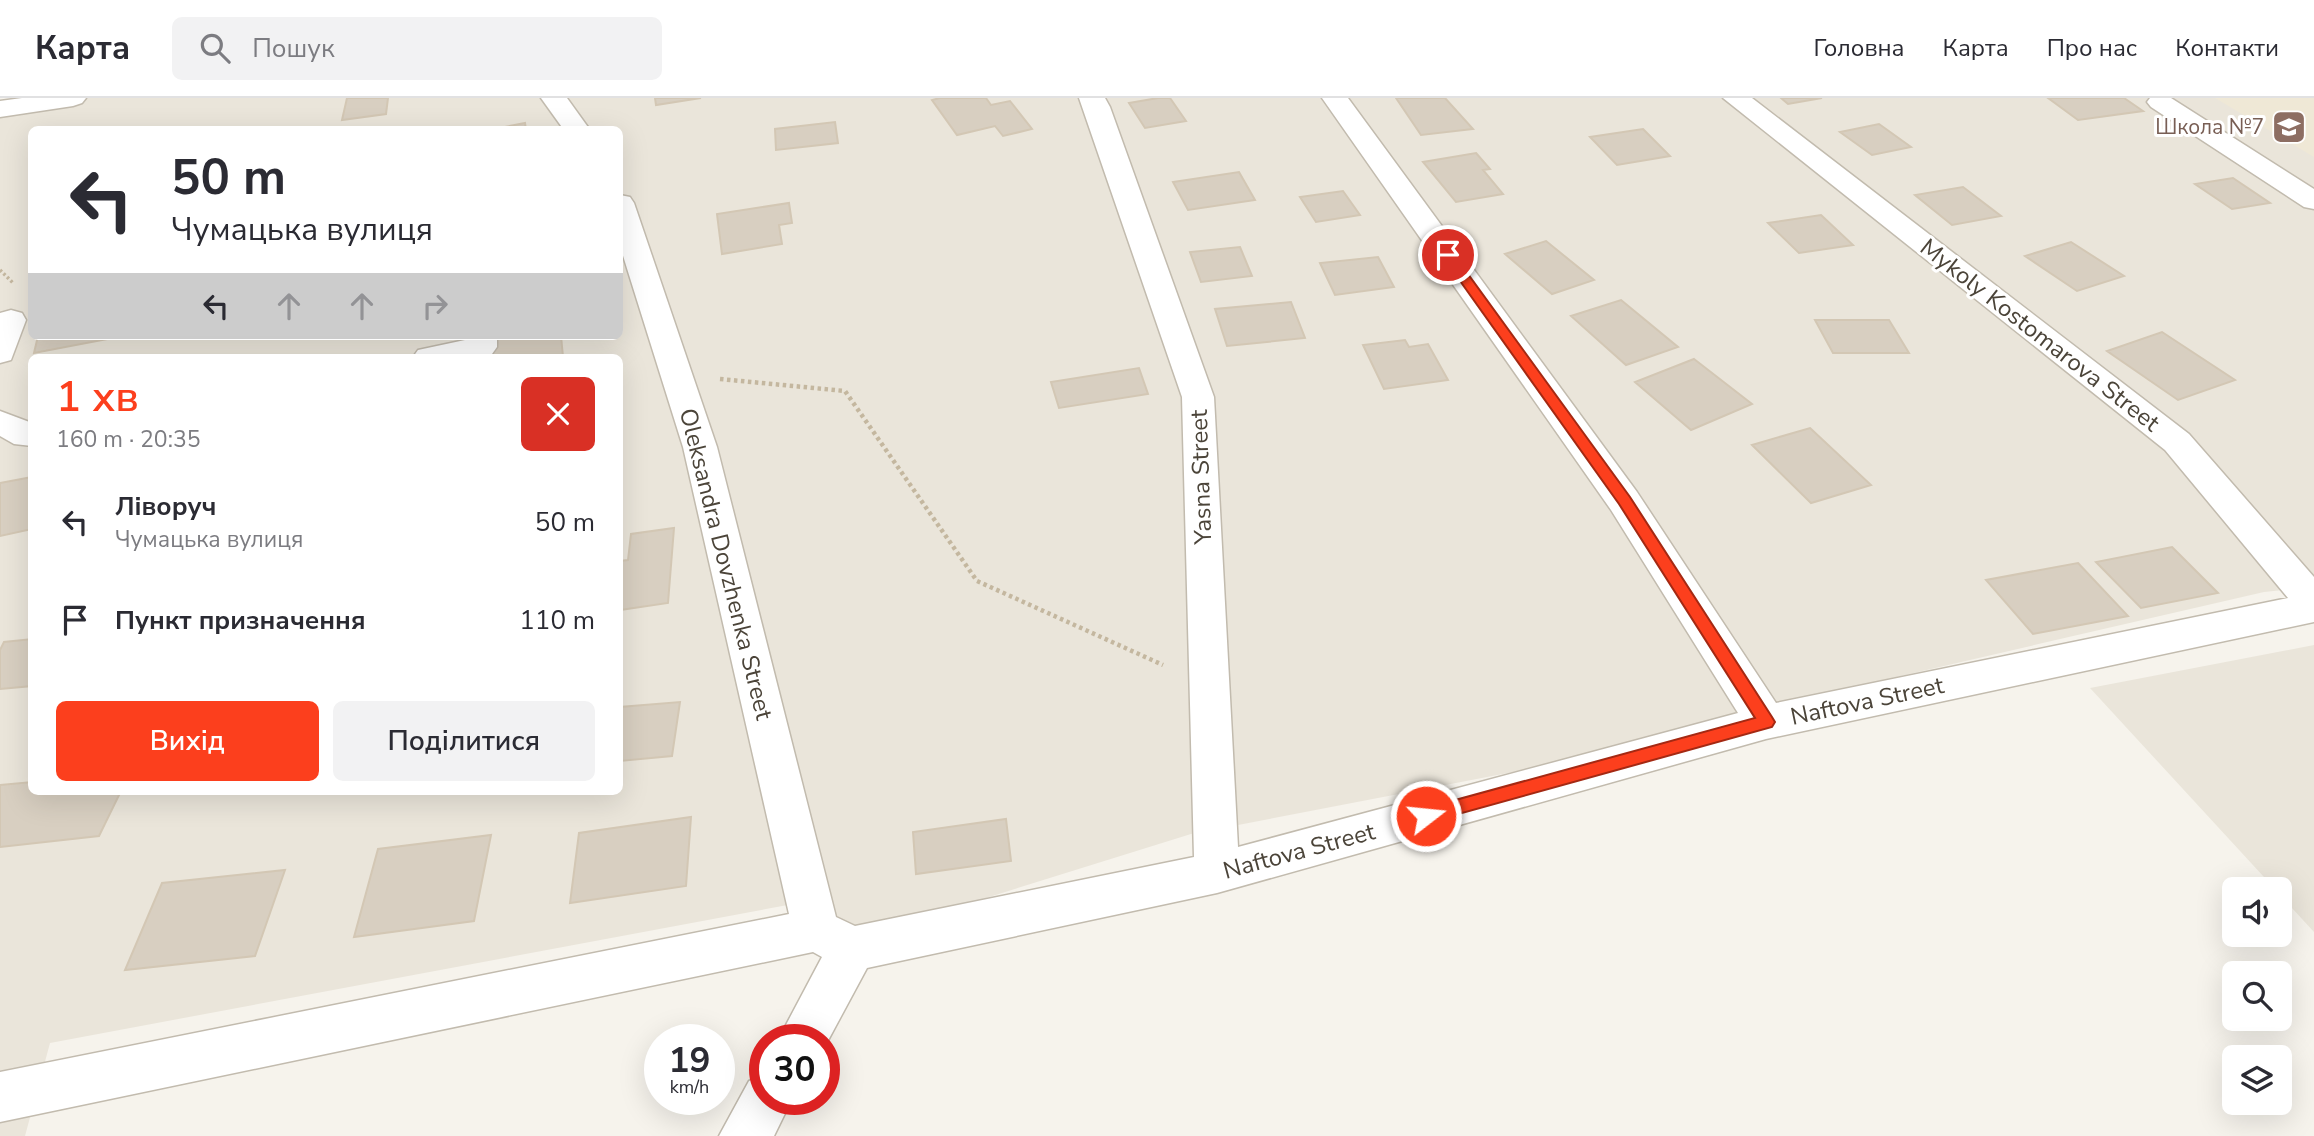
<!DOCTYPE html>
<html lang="uk">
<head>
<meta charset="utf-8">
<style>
	:root { --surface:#fff; --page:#f2f2f3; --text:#2b2b33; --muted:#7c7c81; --line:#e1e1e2; --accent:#fc3f1d }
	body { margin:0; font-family:"Nunito Sans",sans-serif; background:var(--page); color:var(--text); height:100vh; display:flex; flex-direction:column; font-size:26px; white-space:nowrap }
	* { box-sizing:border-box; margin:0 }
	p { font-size:23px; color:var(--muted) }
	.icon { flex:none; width:38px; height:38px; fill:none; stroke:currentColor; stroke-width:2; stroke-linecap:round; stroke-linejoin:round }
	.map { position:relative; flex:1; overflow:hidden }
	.side { position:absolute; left:28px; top:256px; width:595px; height:441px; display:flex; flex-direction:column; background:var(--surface); border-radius:10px; box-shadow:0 7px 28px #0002 }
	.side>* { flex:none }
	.guide { position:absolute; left:28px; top:28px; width:595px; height:214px; border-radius:10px; box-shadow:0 7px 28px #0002; background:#fff; color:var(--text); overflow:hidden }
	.fabs { position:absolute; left:2222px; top:779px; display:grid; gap:14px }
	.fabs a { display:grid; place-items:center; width:70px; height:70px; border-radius:10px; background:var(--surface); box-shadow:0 7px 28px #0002; font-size:35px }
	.speed { position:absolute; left:644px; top:926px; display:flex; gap:14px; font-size:35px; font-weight:700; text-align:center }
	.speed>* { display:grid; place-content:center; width:91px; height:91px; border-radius:50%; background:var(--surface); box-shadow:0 7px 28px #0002; line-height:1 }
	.speed small { font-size:18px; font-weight:400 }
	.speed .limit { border:10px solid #d22; background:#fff; color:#111 }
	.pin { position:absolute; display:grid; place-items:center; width:60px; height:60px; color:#fff; margin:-30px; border:4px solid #fff; border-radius:50%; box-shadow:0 2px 7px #0007 }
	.me { position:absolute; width:77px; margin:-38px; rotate:74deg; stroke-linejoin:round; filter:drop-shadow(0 0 5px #0008) }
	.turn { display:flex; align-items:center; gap:24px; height:147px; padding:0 28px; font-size:32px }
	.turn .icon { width:91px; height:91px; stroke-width:2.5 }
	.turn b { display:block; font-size:49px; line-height:60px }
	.lanes { display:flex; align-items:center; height:66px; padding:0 28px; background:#0003; justify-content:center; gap:35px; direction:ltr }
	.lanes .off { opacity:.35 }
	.round { display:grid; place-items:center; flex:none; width:74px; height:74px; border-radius:10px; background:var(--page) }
	.headline { display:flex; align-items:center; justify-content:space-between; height:119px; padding:0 28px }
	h1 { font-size:42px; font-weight:600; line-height:52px; color:var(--accent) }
	.action { display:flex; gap:14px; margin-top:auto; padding:14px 28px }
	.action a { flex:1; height:80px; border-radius:10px; background:var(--accent); color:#fff; font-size:28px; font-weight:600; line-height:80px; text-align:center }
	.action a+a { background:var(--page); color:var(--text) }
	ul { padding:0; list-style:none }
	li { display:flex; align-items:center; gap:21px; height:98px; padding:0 28px }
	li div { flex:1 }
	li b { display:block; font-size:26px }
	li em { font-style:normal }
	header { display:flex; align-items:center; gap:42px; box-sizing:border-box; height:98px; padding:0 35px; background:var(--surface); border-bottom:2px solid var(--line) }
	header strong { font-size:33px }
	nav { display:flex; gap:38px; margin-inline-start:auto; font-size:24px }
	.search { width:490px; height:63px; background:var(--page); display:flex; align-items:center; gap:18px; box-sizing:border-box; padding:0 24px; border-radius:10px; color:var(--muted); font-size:26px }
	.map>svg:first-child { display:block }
	.residential { fill:#eae5da; fill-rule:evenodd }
	.education { fill:#efe8d6 }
	.building { fill:#d8cfc1; stroke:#d3c7b4; stroke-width:2 }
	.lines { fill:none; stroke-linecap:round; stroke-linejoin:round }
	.minor-casing { stroke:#c2bbae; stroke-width:3 }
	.path-far1 { stroke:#c4b79f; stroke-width:3.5; stroke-dasharray:2.5 2.5; stroke-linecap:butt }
	.path { stroke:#c4b79f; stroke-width:4.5; stroke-dasharray:3.5 3.5; stroke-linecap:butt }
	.minor { fill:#fff; fill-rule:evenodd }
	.route { fill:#fc3f1d; stroke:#a42913; stroke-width:2 }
	.labels { text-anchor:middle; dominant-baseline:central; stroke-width:6; stroke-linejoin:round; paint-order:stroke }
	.far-education-label { font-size:21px; fill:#785e54; stroke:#fff; text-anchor:end }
	.street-label { font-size:24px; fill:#4b4439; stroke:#fff }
</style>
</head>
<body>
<header>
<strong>Карта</strong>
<div class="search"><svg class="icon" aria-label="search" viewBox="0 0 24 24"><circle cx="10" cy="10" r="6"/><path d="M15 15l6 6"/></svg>Пошук</div>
<nav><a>Головна</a><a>Карта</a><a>Про нас</a><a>Контакти</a></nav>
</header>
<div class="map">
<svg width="2314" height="1038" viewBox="0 0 2314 1038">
	<rect width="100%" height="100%" fill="#f6f3ec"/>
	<!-- residential -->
	<path class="residential" d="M12,0H2314V489L2264,494L1710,622L1617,654L1191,736L861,839L793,806L50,945L25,1038H0V15ZM32,32H620V238H32ZM32,259H620V693H32Z
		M2314,547V834L2280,797V791H2275L2090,590Z"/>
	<!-- education -->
	<path class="education" d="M2215,0H2314V59Z"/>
	<!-- building -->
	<path class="building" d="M347,0H388L386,16L342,22Z
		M655,0H701L656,7Z
		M940,0H986L991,7L1010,3L1032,31L1003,38L995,28L957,37L932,2Z
		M1158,0H1170L1186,23L1145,30L1129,5Z
		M1396,0H1445L1473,31L1421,37Z
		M1781,0H1822L1788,6Z
		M2048,0H2124L2143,13L2078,22Z
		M835,24L838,45L776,52L775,31Z
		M525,25L526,32H489Z
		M1879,26L1911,49L1872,57L1840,34Z
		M1643,31L1670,58L1617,67L1590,39Z
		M1476,55L1490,71L1483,72L1503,96L1456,104L1423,64Z
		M1239,74L1255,102L1188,112L1173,84Z
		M2233,80L2270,105L2232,111L2195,86Z
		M1963,89L2001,118L1952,127L1915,97Z
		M1343,93L1360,117L1316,124L1300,99Z
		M789,105L792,125L779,127L782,146L722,156L717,116Z
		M1821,117L1853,147L1799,155L1768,125Z
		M1546,143L1594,182L1552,196L1505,156Z
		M2071,144L2124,178L2077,193L2025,158Z
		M1240,149L1252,178L1201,184L1190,154Z
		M1378,159L1394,189L1335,197L1320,165Z
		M1621,202L1678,249L1626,267L1571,218Z
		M1291,204L1305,240L1227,248L1215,211Z
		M1815,222H1889L1909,255H1833Z
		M2162,234L2235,282L2178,302L2107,253Z
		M38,238H123L34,255Z
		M490,238H561L563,259H491Z
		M1405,242L1409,249L1428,246L1448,282L1384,291L1363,247Z
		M1694,261L1752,306L1691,332L1635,284Z
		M1139,270L1148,296L1059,310L1051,284Z
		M1810,330L1871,387L1811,405L1752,347Z
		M32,379V431L0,438V385Z
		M674,430L668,505L620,512V463L628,462L631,436Z
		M2172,449L2218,495L2141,510L2096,464Z
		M2078,465L2128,518L2033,536L1986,482Z
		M32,541V588L0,591V552L4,544Z
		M680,604L672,658L620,663V609Z
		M32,684V693H121L99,738L0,749V687Z
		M691,719L686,788L570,805L579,735Z
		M1006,721L1011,763L916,776L913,734Z
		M491,737L474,823L354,839L378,751Z
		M285,772L255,858L125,872L162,785Z"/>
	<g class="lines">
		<!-- minor casing -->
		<g class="minor-casing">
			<path id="minor" d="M22,0H86L82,5L73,8L0,19V3Z
				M541,0H567L590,32H564Z
				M1079,0H1105L1110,9L1214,299L1238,749L1738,615L1611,412L1322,0H1348L1637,394L1776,605L2288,500L2165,352L1723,0H1752L2189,336L2314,479V524L1766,641L1217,795L867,870L824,950V942H778L822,859L813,854L0,1024V974L789,816L683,349L620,148V97L630,99L634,105L717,349L836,819L855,828L1194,759L1182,299Z
				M2150,0H2171L2314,91V111L2304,109L2151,9L2147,4Z
				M11,212L22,215L26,222L11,262L0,265V215Z
				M465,238H497V249L492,256L481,259H413L418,252L465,242Z
				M0,313L32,325V348L14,346L0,338Z
				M765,977V1001H792L774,1038H719L749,983Z"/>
		</g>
		<!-- path-far1 -->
		<path class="path-far1" d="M0,172L14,186"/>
		<!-- path -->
		<path class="path" d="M720,281L845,293L977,483L1163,567"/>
		<!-- minor -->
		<use href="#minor" class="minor"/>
	</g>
	<!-- route -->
	<path class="route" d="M1443,154H1452L1630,399L1772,619L1775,624L1772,629L1426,725L1420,723L1417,718L1420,712L1426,710L1755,620L1619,406L1443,159Z"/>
	<!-- icons -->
	<defs>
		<g id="school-square" transform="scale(1.75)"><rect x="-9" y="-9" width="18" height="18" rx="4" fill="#8d6e63" stroke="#fff"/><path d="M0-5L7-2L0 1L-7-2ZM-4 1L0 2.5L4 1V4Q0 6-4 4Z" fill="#fff"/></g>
	</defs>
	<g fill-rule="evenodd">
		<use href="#school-square" x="2289" y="29"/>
	</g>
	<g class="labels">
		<!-- far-education labels -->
		<g class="far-education-label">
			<text x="2264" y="29">Школа №7</text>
		</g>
		<!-- street labels -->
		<g class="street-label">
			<text transform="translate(2040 237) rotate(38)">Mykoly Kostomarova Street</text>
			<text transform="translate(1201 379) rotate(-92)">Yasna Street</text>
			<text transform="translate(726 466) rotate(76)">Oleksandra Dovzhenka Street</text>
			<text transform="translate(1867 603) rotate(-12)">Naftova Street</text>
			<text transform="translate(1299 753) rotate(-15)">Naftova Street</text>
		</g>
	</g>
</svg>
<div class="fabs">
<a><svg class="icon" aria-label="sound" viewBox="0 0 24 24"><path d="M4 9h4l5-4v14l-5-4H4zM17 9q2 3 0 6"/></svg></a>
<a><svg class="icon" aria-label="search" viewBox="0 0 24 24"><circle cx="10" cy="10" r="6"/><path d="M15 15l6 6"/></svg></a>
<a><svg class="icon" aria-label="layers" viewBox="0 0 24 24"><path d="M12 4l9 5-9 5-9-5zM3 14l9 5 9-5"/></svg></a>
</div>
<div class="speed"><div>19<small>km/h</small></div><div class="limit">30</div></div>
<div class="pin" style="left:1448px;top:157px;background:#d93025"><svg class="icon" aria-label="arrive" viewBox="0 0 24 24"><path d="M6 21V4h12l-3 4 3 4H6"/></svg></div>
<svg class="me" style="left:1426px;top:718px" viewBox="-20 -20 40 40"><circle r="17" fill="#fc3f1d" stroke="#fff" stroke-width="3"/><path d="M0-11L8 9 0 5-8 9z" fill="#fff"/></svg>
<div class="guide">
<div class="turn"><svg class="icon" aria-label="left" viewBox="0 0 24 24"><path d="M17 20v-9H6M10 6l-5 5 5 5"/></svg><div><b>50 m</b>Чумацька вулиця</div></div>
<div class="lanes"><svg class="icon" aria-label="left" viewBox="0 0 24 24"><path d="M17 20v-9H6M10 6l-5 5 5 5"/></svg><svg class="icon off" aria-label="ahead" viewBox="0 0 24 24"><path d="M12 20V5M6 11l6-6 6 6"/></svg><svg class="icon off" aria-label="ahead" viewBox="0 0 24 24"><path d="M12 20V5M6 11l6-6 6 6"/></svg><svg class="icon off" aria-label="right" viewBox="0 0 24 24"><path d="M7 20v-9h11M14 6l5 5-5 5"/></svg></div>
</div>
<section class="side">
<div class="headline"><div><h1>1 хв</h1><p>160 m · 20:35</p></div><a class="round" style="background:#d93025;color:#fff"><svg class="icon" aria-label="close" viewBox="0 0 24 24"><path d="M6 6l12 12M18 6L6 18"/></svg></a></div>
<ul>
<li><svg class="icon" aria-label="left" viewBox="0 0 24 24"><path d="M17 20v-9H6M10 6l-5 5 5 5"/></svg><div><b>Ліворуч</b><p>Чумацька вулиця</p></div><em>50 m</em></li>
<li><svg class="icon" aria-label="arrive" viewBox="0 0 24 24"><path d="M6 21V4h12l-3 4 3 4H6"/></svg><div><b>Пункт призначення</b></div><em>110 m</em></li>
</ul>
<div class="action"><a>Вихід</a><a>Поділитися</a></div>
</section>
</div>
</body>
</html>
